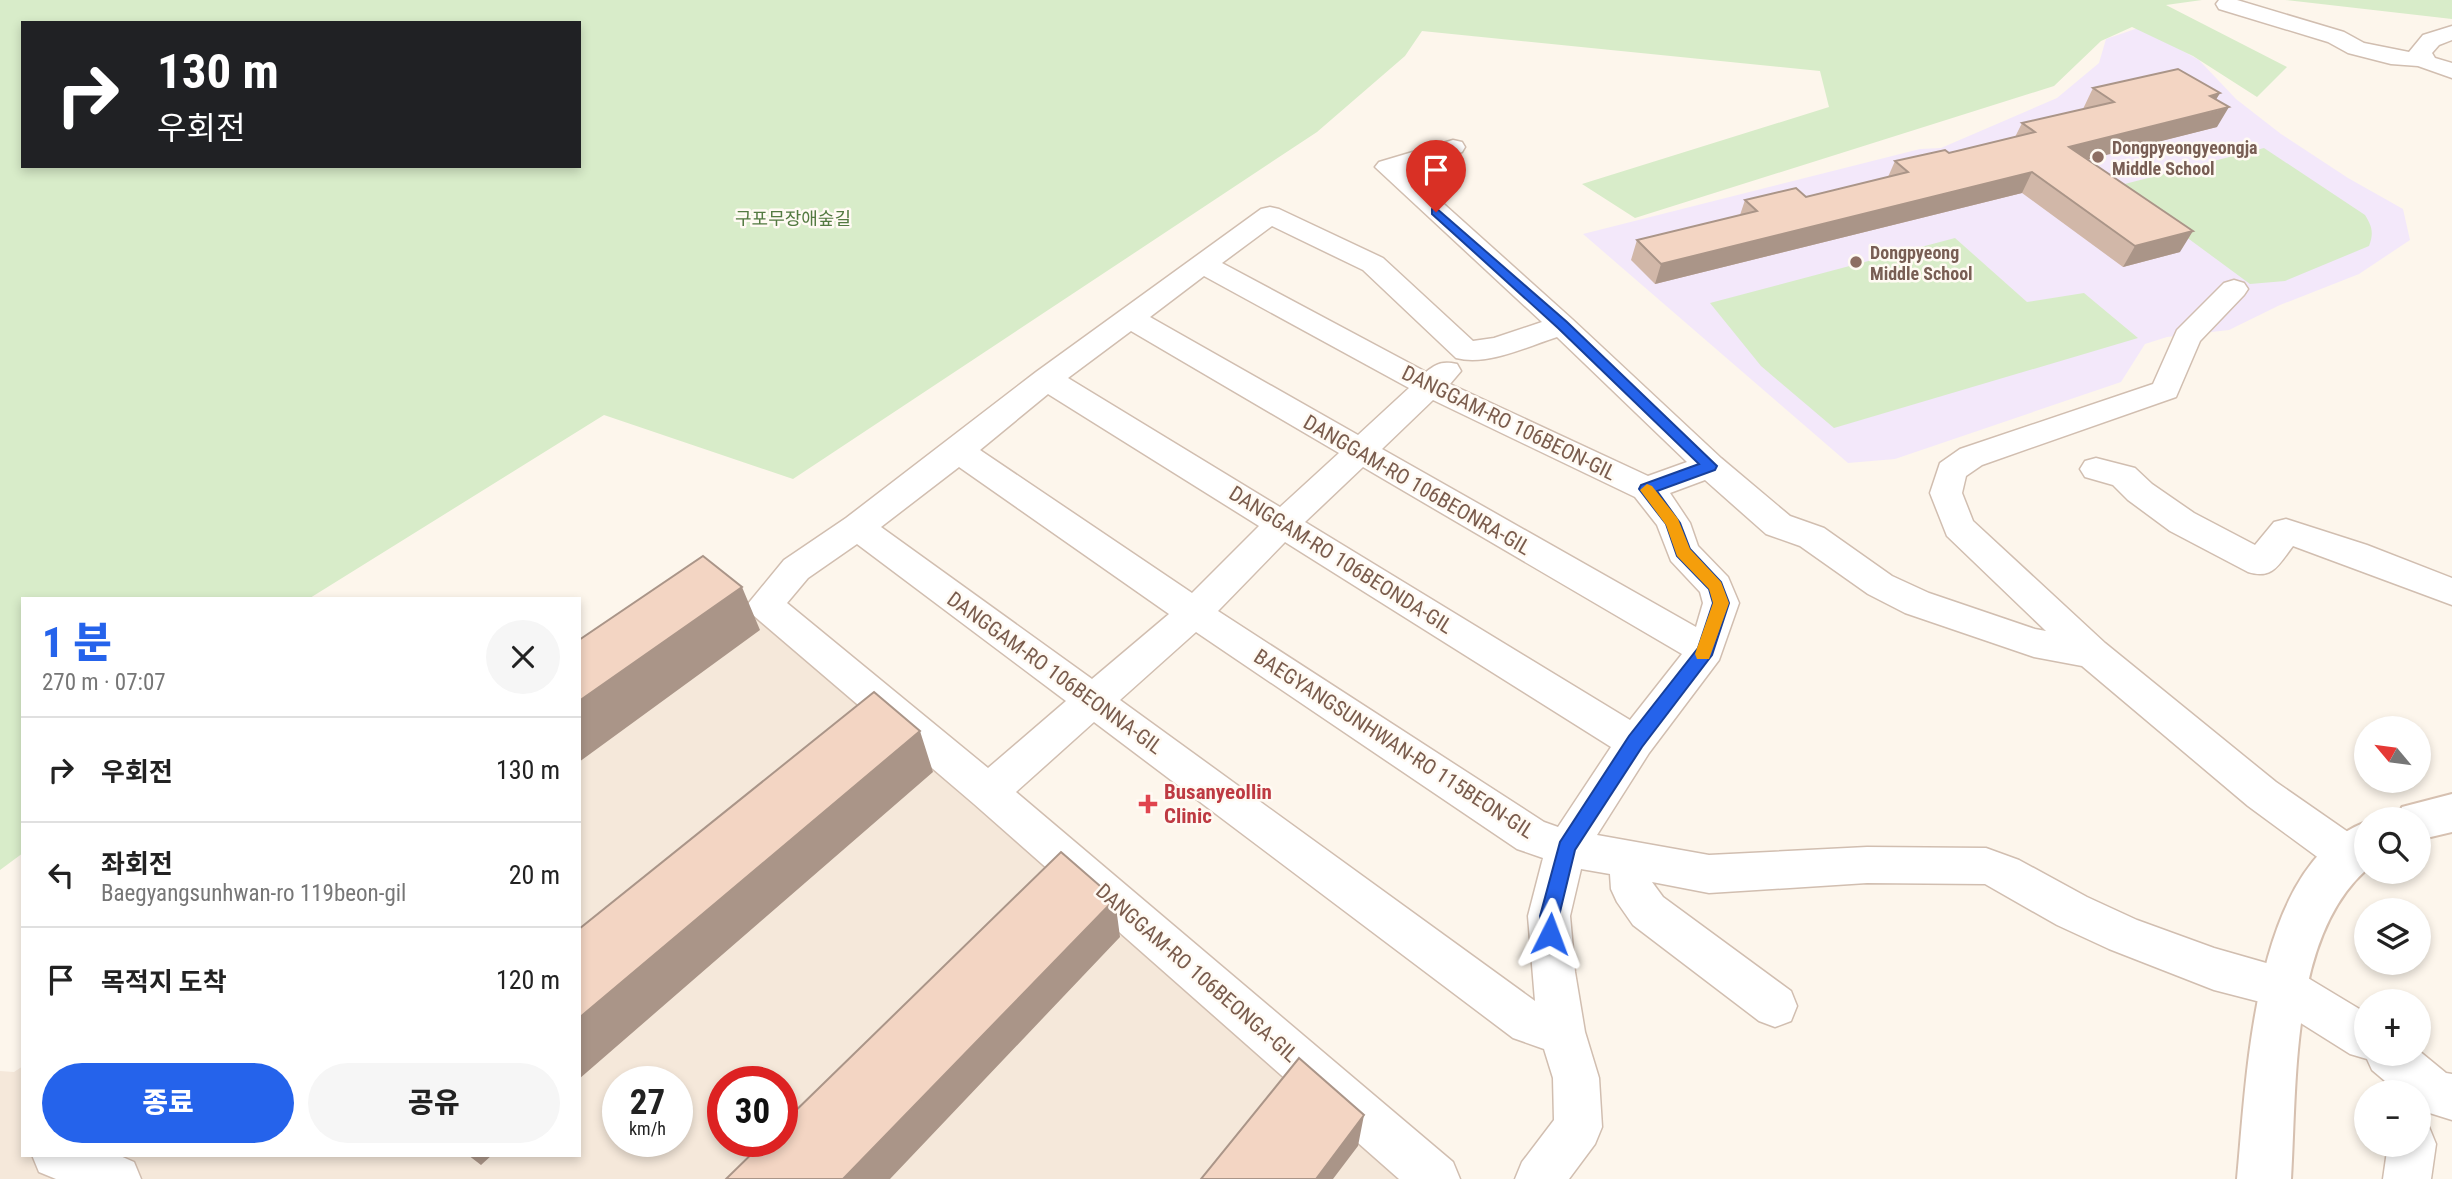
<!DOCTYPE html>
<html lang="ko">
<head>
<meta charset="utf-8">
<style>
	:root { --surface:#fff; --page:#f6f6f6; --text:#222; --muted:#767676; --line:#e0e0e0; --accent:#2563eb }
	body { margin:0; font-family:"Roboto Condensed","Noto Sans KR",sans-serif; background:var(--page); color:var(--text); height:100vh; display:flex; flex-direction:column; font-size:26px; white-space:nowrap }
	* { box-sizing:border-box; margin:0 }
	p { font-size:23px; color:var(--muted) }
	.icon { flex:none; width:38px; height:38px; fill:none; stroke:currentColor; stroke-width:2; stroke-linecap:round; stroke-linejoin:round }
	.map { position:relative; flex:1; overflow:hidden }
	.sheet { position:absolute; left:21px; top:597px; width:560px; height:560px; display:flex; flex-direction:column; background:var(--surface); border-radius:0px; box-shadow:0 4px 10px #0003 }
	.sheet>* { flex:none }
	.banner { position:absolute; left:21px; top:21px; width:560px; height:147px; border-radius:0px; box-shadow:0 4px 10px #0003; background:#202124; color:#fff; overflow:hidden }
	.needle { width:46px; rotate:299deg }
	.controls { position:absolute; left:2354px; top:716px; display:grid; gap:14px }
	.controls a { display:grid; place-items:center; width:77px; height:77px; border-radius:50%; background:var(--surface); box-shadow:0 4px 10px #0003; font-size:35px }
	.speed { position:absolute; left:602px; top:1066px; display:flex; gap:14px; font-size:35px; font-weight:700; text-align:center }
	.speed>* { display:grid; place-content:center; width:91px; height:91px; border-radius:50%; background:var(--surface); box-shadow:0 4px 10px #0003; line-height:1 }
	.speed small { font-size:18px; font-weight:400 }
	.speed .limit { border:10px solid #d22; background:#fff; color:#111 }
	.pin { position:absolute; display:grid; place-items:center; width:60px; height:60px; color:#fff; margin:-72px -30px; border-radius:50% 50% 50% 0; rotate:-45deg; box-shadow:0 0 7px #0007 }
	.pin .icon { rotate:45deg }
	.me { position:absolute; width:77px; margin:-38px; rotate:3deg; stroke-linejoin:round; filter:drop-shadow(0 0 5px #0008) }
	.turn { display:flex; align-items:center; gap:24px; height:147px; padding:0 21px; font-size:32px }
	.turn .icon { width:91px; height:91px; stroke-width:2.5 }
	.turn b { display:block; font-size:49px; line-height:60px }
	.round { display:grid; place-items:center; flex:none; width:74px; height:74px; border-radius:37px; background:var(--page) }
	.summary { display:flex; align-items:center; justify-content:space-between; height:119px; padding:0 21px }
	h1 { font-size:42px; font-weight:800; line-height:52px; color:var(--accent) }
	.cta { display:flex; gap:14px; margin-top:auto; padding:14px 21px }
	.cta a { flex:1; height:80px; border-radius:42px; background:var(--accent); color:#fff; font-size:28px; font-weight:800; line-height:80px; text-align:center }
	.cta a+a { background:var(--page); color:var(--text) }
	ul { padding:0; list-style:none }
	li { display:flex; align-items:center; gap:21px; height:105px; padding:0 21px; border-top:2px solid var(--line) }
	li div { flex:1 }
	li b { display:block; font-size:26px }
	li em { font-style:normal }
	.map>svg:first-child { display:block }
	.residential { fill:#f5e8da; fill-rule:evenodd }
	.education { fill:#f3e8fa }
	.green { fill:#d8ecc9; fill-rule:evenodd }
	.lines { fill:none; stroke-linecap:round; stroke-linejoin:round }
	.minor-casing { stroke:#d1beb0; stroke-width:3 }
	.secondary-casing { stroke:#d6c0b0; stroke-width:4 }
	.minor { fill:#fff; fill-rule:evenodd }
	.secondary { fill:#fff; fill-rule:evenodd }
	.wall { fill:#d1b7a8 }
	.shaded-wall { fill:#aa9588 }
	.building { fill:#f3d5c3; stroke:#aa9588; stroke-width:2 }
	.route { fill:#2563eb; stroke:#184099; stroke-width:2 }
	.slow { fill:#f59e0b }
	.education-dot { fill:#8d6e63; stroke:#fffaf3; stroke-width:2.5 }
	.health-dot { fill:#e0444e; stroke:#fffaf3; stroke-width:2.5 }
	.labels { text-anchor:middle; dominant-baseline:central; stroke-width:5; stroke-linejoin:round; paint-order:stroke }
	.far-education-label { font-size:18px; font-weight:bold; fill:#785e54; stroke:#fffaf3; text-anchor:start }
	.far-park-label { font-size:18px; fill:#537a41; stroke:#fffaf3 }
	.street-label { font-size:21px; fill:#7a5c4d; stroke:#fffaf3 }
	.health-label { font-size:21px; font-weight:bold; fill:#be3a42; stroke:#fffaf3; text-anchor:start }
</style>
</head>
<body>
<div class="map">
<svg width="2452" height="1179" viewBox="0 0 2452 1179">
	<rect width="100%" height="100%" fill="#fdf6ec"/>
	<!-- residential -->
	<path class="residential" d="M721,581L1445,1179H0V1071L14,1072L23,1066V1155H579V680ZM618,1082H677V1141H618ZM723,1082H782V1141H723Z"/>
	<!-- education -->
	<path class="education" d="M2141,27L2199,60L2236,99L2281,134L2348,178L2403,209L2410,240L2359,274L2280,305L2229,330L2167,337L2145,344L2121,382L1895,459L1848,463L1583,234L1920,149L1941,148L2057,98L2099,63L2106,39Z"/>
	<!-- green -->
	<path class="green" d="M0,0H2202L2166,5L2287,67L2257,97L2193,56L2132,27L2101,41L2054,86L1635,218L1582,184L1829,107L1820,71L1422,31L1405,56L1317,132L793,479L604,415L310,598H23V853L0,870ZM23,23H579V166H23Z
		M2285,0H2452V19Z
		M2264,148L2365,215C2372,226 2374,233 2369,246L2285,281L2250,284L2117,186Z
		M1955,238L2027,302L2084,293L2138,338L1834,428L1761,366L1710,303Z"/>
	<g class="lines">
		<!-- minor casing -->
		<g class="minor-casing">
			<path id="minor" d="M2219,0H2237L2344,32L2364,43L2409,52L2423,35L2452,26V40L2439,45L2432,53L2435,58L2452,63V78L2418,66L2391,64L2348,53L2328,42L2219,9L2216,4Z
				M1453,140L1462,142L1465,147L1462,152L1406,170L1572,319L1721,458L1790,516L1824,528L1892,576L1929,593L2035,629L2046,631L1947,536L1930,493L1940,463L1960,449L2153,384L2177,330L2224,283L2234,280L2244,283L2248,289L2244,295L2200,341L2176,397L1982,465L1966,476L1962,493L1973,521L2105,643L2276,782L2361,841L2366,853L2361,867L2346,872L2331,867L2248,806L2082,666L2034,657L1905,613L1868,594L1800,546L1766,534L1705,480L1670,493L1690,523L1698,546L1728,577L1739,603L1719,660L1649,753L1597,835L1709,855L1867,847L1986,848L2019,860L2087,897L2137,920L2214,948L2298,972L2366,1013V1054H2418V1050L2446,1073L2452,1074V1120L2420,1110L2418,1092H2398L2372,1070L2367,1059L2350,1054L2272,1005L2214,990L2109,949L2057,925L1985,884L1867,883L1709,893L1652,882L1663,897L1791,991L1797,1006L1791,1021L1775,1027L1759,1021L1633,925L1617,902L1611,889L1610,874L1581,869L1570,916L1575,972L1585,1032L1599,1078L1602,1127L1595,1144L1569,1179H1515L1522,1162L1554,1120L1553,1078L1544,1049L1513,1038L1094,722L1016,792L1453,1162L1460,1179H1399L974,804L753,615L747,605L784,560L846,518L1036,372L1261,209L1270,207L1279,209L1383,258L1473,341L1494,338L1542,322L1375,167L1379,162ZM1272,226L1363,270L1456,358C1488,366 1526,347 1557,337L1687,462L1648,476L1450,384L1461,371L1457,364C1443,361 1437,363 1426,372L1222,263ZM1204,276L1409,388L1358,435L1150,317ZM1131,331L1339,453L1280,507L1068,378ZM1048,394L1259,526L1192,593L980,450ZM1433,400L1635,497L1657,525L1671,561L1700,592L1703,603L1696,627L1382,449ZM959,467L1169,614L1092,679L881,527ZM1363,467L1682,654L1630,720L1305,522ZM1285,542L1611,747L1558,827L1544,822L1218,611ZM857,544L1066,701L988,768L787,603L808,578ZM1196,632L1517,849L1543,858L1528,916L1535,1001L1120,700Z
				M2096,458L2135,468L2152,484L2194,513L2255,545L2274,522L2286,519L2367,545L2452,578V605L2293,546C2279,564 2273,580 2248,572L2170,531L2128,500L2113,485L2085,477L2080,469L2085,461Z
				M2418,1123L2429,1127L2436,1144L2431,1179H2383L2388,1144H2418Z
				M32,1155H118L134,1162L141,1179H56L39,1172Z"/>
		</g>
		<!-- secondary casing -->
		<g class="secondary-casing">
			<path id="secondary" d="M2452,794V832L2418,840V819H2397L2402,807Z
				M2366,822V870C2290,938 2297,1084 2291,1179H2237C2247,1078 2252,864 2366,822Z"/>
		</g>
		<!-- minor -->
		<use href="#minor" class="minor"/>
		<!-- secondary -->
		<use href="#secondary" class="secondary"/>
	</g>
	<!-- wall -->
	<path class="wall" d="M2093,88L2220,93L2216,99L2217,127L2088,159L2180,252L2123,267L2022,193L1655,284L1631,260L1637,240L1740,215L1745,200L1806,197L1888,177L1895,161L1949,153L2015,137L2022,123L2083,109Z"/>
	<!-- shaded-wall -->
	<path class="shaded-wall" d="M2220,93L2208,113L2229,107L2217,127L2059,167L2069,147L2210,96Z
		M2032,172L2022,193L1655,284L1661,264Z
		M2193,231L2180,252L2123,267L2135,246Z
		M742,587L760,630L579,762V701Z
		M920,731L933,772L579,1079V1018Z
		M1115,899L1120,937L890,1179H843Z
		M1364,1115L1358,1146L1333,1179H1316Z
		M468,1155H492L481,1165Z"/>
	<!-- building -->
	<path class="building" d="M2178,69L2220,93L2210,96L2229,107L2069,147L2193,231L2135,246L2032,172L1661,264L1637,240L1757,211L1745,200L1796,188L1806,197L1908,172L1895,161L1945,150L1949,153L2035,132L2022,123L2114,102L2093,88Z
		M703,556L742,587L579,701V640Z
		M874,692L920,731L579,1018V929Z
		M1061,852L1115,899L843,1179H726L765,1141H782V1124Z
		M1299,1058L1364,1115L1316,1179H1201Z"/>
	<!-- route -->
	<path class="route" d="M1436,208L1567,322L1717,466L1715,470L1657,491L1680,523L1690,549L1721,582L1729,603L1712,655L1642,747L1575,850L1559,916L1560,934L1557,941L1550,944L1544,941L1540,916L1560,842L1629,736L1698,648L1713,603L1709,589L1677,556L1666,524L1639,489L1641,485L1699,464L1558,328L1432,214V209Z"/>
	<!-- slow -->
	<path class="slow" d="M1647,484L1652,486L1678,519L1690,549L1721,582L1729,603L1709,659H1697L1695,654L1713,603L1709,589L1677,556L1666,525L1640,490Z"/>
	<!-- markers -->
	<g class="education-dot">
		<circle cx="2098" cy="157" r="7"/>
		<circle cx="1856" cy="262" r="7"/>
	</g>
	<path class="health-dot" d="M1144.5 793.5h7v7h7v7h-7v7h-7v-7h-7v-7h7z"/>
	<g class="labels">
		<!-- far-education labels -->
		<g class="far-education-label">
			<text x="2112" y="147">Dongpyeongyeongja<tspan x="2112" dy="21">Middle School</tspan></text>
			<text x="1870" y="252">Dongpyeong<tspan x="1870" dy="21">Middle School</tspan></text>
		</g>
		<!-- far-park labels -->
		<g class="far-park-label">
			<text x="793" y="218">구포무장애숲길</text>
		</g>
		<!-- street labels -->
		<g class="street-label">
			<text transform="translate(1509 423) rotate(26)">DANGGAM-RO 106BEON-GIL</text>
			<text transform="translate(1417 485) rotate(30)">DANGGAM-RO 106BEONRA-GIL</text>
			<text transform="translate(1341 560) rotate(32)">DANGGAM-RO 106BEONDA-GIL</text>
			<text transform="translate(1055 673) rotate(36)">DANGGAM-RO 106BEONNA-GIL</text>
			<text transform="translate(1394 744) rotate(33)">BAEGYANGSUNHWAN-RO 115BEON-GIL</text>
			<text transform="translate(1197 973) rotate(41)">DANGGAM-RO 106BEONGA-GIL</text>
		</g>
		<!-- health labels -->
		<g class="health-label">
			<text x="1164" y="792">Busanyeollin<tspan x="1164" dy="24">Clinic</tspan></text>
		</g>
	</g>
</svg>
<div class="controls">
<a><svg class="needle" viewBox="-14 -14 28 28"><path d="M0-13l5 13h-10z" fill="#e53935"/><path d="M0 13l5-13h-10z" fill="#767676"/></svg></a>
<a><svg class="icon" aria-label="search" viewBox="0 0 24 24"><circle cx="10" cy="10" r="6"/><path d="M15 15l6 6"/></svg></a>
<a><svg class="icon" aria-label="layers" viewBox="0 0 24 24"><path d="M12 4l9 5-9 5-9-5zM3 14l9 5 9-5"/></svg></a>
<a>+</a>
<a>−</a>
</div>
<div class="speed"><div>27<small>km/h</small></div><div class="limit">30</div></div>
<div class="pin" style="left:1436px;top:212px;background:#d93025"><svg class="icon" aria-label="arrive" viewBox="0 0 24 24"><path d="M6 21V4h12l-3 4 3 4H6"/></svg></div>
<svg class="me" style="left:1550px;top:934px" viewBox="-20 -20 40 40"><path d="M0-17L14 15 0 8-14 15z" fill="#2563eb" stroke="#fff" stroke-width="4"/></svg>
<div class="banner">
<div class="turn"><svg class="icon" aria-label="right" viewBox="0 0 24 24"><path d="M7 20v-9h11M14 6l5 5-5 5"/></svg><div><b>130 m</b>우회전</div></div>
</div>
<section class="sheet">
<div class="summary"><div><h1>1 분</h1><p>270 m · 07:07</p></div><a class="round"><svg class="icon" aria-label="close" viewBox="0 0 24 24"><path d="M6 6l12 12M18 6L6 18"/></svg></a></div>
<ul>
<li><svg class="icon" aria-label="right" viewBox="0 0 24 24"><path d="M7 20v-9h11M14 6l5 5-5 5"/></svg><div><b>우회전</b></div><em>130 m</em></li>
<li><svg class="icon" aria-label="left" viewBox="0 0 24 24"><path d="M17 20v-9H6M10 6l-5 5 5 5"/></svg><div><b>좌회전</b><p>Baegyangsunhwan-ro 119beon-gil</p></div><em>20 m</em></li>
<li><svg class="icon" aria-label="arrive" viewBox="0 0 24 24"><path d="M6 21V4h12l-3 4 3 4H6"/></svg><div><b>목적지 도착</b></div><em>120 m</em></li>
</ul>
<div class="cta"><a>종료</a><a>공유</a></div>
</section>
</div>
</body>
</html>
